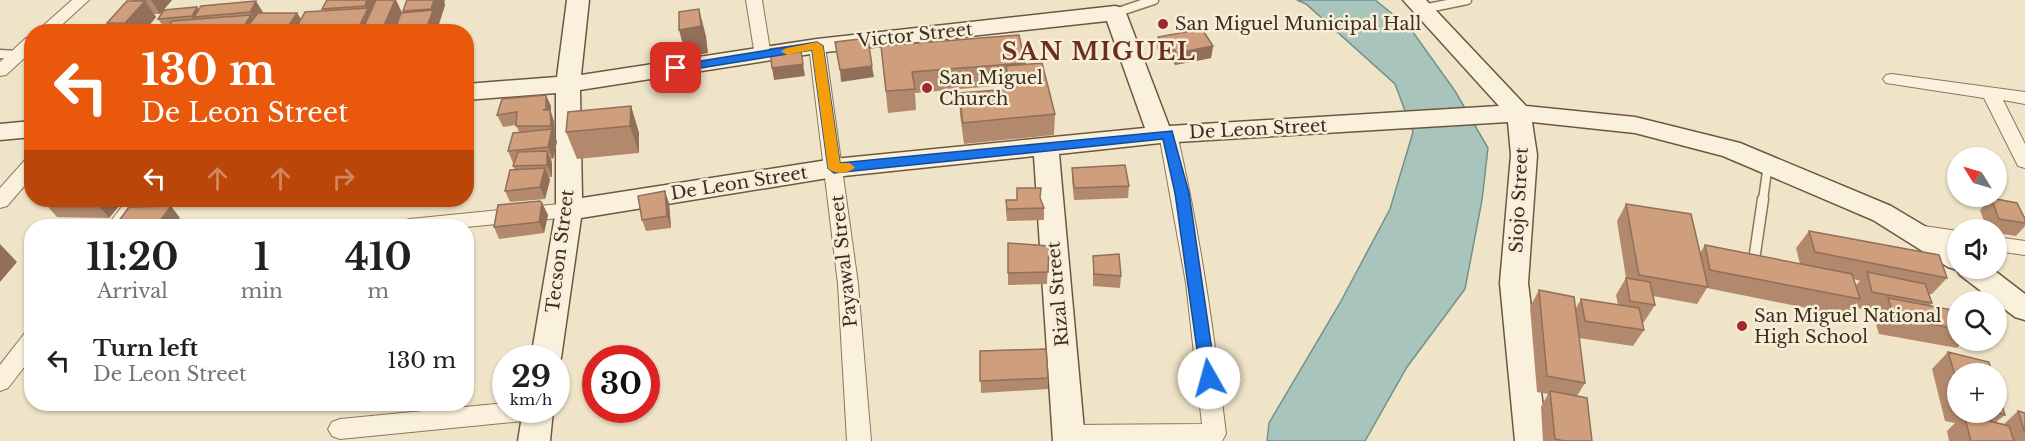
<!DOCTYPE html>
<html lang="en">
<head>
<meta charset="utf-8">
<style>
	:root { --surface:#fff; --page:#f2f2f2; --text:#202124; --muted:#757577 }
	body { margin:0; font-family:"Libre Baskerville",serif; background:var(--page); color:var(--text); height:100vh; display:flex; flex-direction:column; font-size:22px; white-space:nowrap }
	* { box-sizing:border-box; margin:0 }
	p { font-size:20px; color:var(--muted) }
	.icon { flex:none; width:33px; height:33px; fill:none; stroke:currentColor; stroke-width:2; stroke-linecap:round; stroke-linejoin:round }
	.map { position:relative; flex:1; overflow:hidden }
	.details { position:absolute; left:24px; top:219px; width:450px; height:192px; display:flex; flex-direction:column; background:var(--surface); border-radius:24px; box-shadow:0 2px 4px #0004 }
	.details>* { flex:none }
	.banner { position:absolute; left:24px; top:24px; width:450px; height:183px; border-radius:24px; box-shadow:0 2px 4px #0004; background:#ea580c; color:#fff; overflow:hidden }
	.needle { width:39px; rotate:307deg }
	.fabs { position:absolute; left:1947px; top:147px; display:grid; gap:12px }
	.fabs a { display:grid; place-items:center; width:60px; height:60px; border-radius:50%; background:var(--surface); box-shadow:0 2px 4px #0004; font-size:30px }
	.speed { position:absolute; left:492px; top:345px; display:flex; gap:12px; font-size:30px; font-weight:700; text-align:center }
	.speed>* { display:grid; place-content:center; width:78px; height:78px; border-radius:50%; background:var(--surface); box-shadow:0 2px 4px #0004; line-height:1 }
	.speed small { font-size:15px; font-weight:400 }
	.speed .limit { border:9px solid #d22; background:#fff; color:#111 }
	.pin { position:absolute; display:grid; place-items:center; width:51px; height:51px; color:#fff; margin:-26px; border-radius:12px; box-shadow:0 3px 9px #0006 }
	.me { position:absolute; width:66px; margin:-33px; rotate:353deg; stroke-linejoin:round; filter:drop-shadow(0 0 4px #0008) }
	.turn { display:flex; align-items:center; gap:21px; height:126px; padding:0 18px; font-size:27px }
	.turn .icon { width:78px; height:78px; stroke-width:2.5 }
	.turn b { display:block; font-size:42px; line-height:51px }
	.lanes { display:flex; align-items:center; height:57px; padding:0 18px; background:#0003; justify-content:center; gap:30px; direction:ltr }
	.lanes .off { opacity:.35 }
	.eta { display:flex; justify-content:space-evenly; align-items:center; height:102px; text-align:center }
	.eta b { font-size:36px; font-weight:800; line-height:42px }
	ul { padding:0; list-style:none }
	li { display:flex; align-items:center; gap:18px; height:78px; padding:0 18px }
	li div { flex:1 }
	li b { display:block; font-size:22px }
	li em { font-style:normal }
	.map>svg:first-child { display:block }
	.water { fill:#a9c4bc; stroke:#6f938a; stroke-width:1.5 }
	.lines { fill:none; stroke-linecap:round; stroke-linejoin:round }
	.lane-far1-casing { stroke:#8d765c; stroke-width:11 }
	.lane-casing { stroke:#8d765c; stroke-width:13 }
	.street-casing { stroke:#8d765c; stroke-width:2 }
	.secondary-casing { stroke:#6f573f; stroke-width:3 }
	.lane-far1 { stroke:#faf1dc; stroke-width:8 }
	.lane { stroke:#faf1dc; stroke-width:10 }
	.street { fill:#faf1dc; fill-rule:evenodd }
	.secondary { fill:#faf1dc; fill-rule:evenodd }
	.wall { fill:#b2896c; fill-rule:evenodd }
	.shaded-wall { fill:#916f58 }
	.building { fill:#cf9f7d; stroke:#916f58; stroke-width:1.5 }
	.route { fill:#1a73e8; stroke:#114b97; stroke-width:1.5 }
	.slow { fill:#f59e0b }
	.poi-dot { fill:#9e2a2b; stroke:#f7eed8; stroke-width:2 }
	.labels { text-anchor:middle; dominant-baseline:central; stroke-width:5; stroke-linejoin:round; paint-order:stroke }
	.poi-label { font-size:18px; fill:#3d2e20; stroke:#f7eed8; text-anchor:start }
	.street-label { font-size:18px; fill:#3d2e20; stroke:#f7eed8 }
	.district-label { font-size:24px; font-weight:bold; letter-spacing:1.5px; fill:#6b2e1e; stroke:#f7eed8 }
</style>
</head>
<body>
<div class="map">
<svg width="2025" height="441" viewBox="0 0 2025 441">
	<rect width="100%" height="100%" fill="#f0e4c8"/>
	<!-- water -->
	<path class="water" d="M1297,0H1375L1410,28L1455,91L1488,148L1482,200L1465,289L1407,367L1365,441H1267L1269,423L1340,303L1390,209L1413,132L1395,84L1306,4Z"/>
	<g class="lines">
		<!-- lane-far1 casing -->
		<g class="lane-far1-casing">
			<path id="lane-far1" d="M1423,9L1467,0
				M1115,13L1154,0
				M0,54L17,55
				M1763,200L1768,164"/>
		</g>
		<!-- lane casing -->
		<g class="lane-casing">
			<path id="lane" d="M1754,260L1763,199"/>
		</g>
		<!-- street casing -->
		<g class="street-casing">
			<path id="street" d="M72,0H89L54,32H36Z
				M746,0H762L771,56L769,60H757L755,56Z
				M32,37V51L6,75L0,76V62L26,38Z
				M817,41L825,46L858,284L871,441H847L838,284L809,46Z
				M1892,74L2025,92V104L2003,100L2025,144V168L2018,166L1984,98L1886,83L1883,79L1886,75Z
				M1168,128L1174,130L1177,134C1200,233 1214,333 1226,434L1222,441H1060L1057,435L1061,428L1069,425L1202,424L1186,283L1159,134L1162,130Z
				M32,158V177L7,206L0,208V188L25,160Z
				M127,200H147L127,226H107Z
				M569,203L576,205L579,210L576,215L569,217L466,227L400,226L403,221L410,219Z
				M1917,225L1958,231V245L1910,237L1907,232L1910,227Z
				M1996,237L2025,241V255L1996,251Z
				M32,332V357L8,388L0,391V365L24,334Z
				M506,403V410H545L542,417L534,420L340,439L332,436L328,429L332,422L340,419Z"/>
		</g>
		<!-- secondary casing -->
		<g class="secondary-casing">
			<path id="secondary" d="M567,0H589L581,75L817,39L1115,6L1123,8L1126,13L1169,126L1499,106L1403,0H1426L1526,106L1635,117L1740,143L1891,206L1958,246V268H1991L2025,294V320L2015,317L1960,275L1957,270L1948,267L1873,220L1723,156L1635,133L1532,122L1537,155L1528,283L1547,441H1515L1500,283L1511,155L1508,122L1160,143L1059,154L1085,441H1053L1034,156L834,177L581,218L561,358L556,367V358H531L556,210V93L466,100V84L557,77ZM1107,21L1145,128L834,159L582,198L580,90L817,53Z
				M32,121V137L0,140V124Z
				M523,410H553L550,441H518Z"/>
		</g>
		<!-- lane-far1 -->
		<use href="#lane-far1" class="lane-far1"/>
		<!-- lane -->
		<use href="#lane" class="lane"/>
		<!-- street -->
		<use href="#street" class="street"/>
		<!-- secondary -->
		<use href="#secondary" class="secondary"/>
	</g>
	<!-- wall -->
	<path class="wall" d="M133,0H172L160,14H154L156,17L144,32H95L109,27L107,23L133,1Z
		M378,0H396L402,13H403V11L407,0L445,3V5L439,24L440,27L439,32H164L166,30L158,19L199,9L201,6L263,13H297L301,19L324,11L322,9Z
		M1158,37L1213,46L1211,58L1175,65L1171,59L1164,60L1157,48Z
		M881,46L1025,63V65L1055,114L1054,135L964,144L960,115L959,93L1007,89L1006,85L915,93L916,110L888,113Z
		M551,106V112L554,122L555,138L557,141L553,159H551L552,163V177H549L550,180L545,199L510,202L505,191L515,170L513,166L514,163H513L508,151L519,132L516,125L503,127L497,115Z
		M631,106L639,133V153L577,159L566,132Z
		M1072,168L1129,186L1128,198L1074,200L1072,179Z
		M1991,198L2025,219V226L2016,236L1996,233V230H1987L1980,210Z
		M1041,199L1044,208V220L1007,221L1006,212V200Z
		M42,200H124L109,218L57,217Z
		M542,203L548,215L544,233L499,239L494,227Z
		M669,203L671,228L646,231L642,220Z
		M1626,204L1700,253L1705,245L1800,264L1796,248L1809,231L1947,278L1932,294H1929L1932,303L1930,306L1958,311V340H1964L1957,348L1879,334L1873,315L1876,312L1858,308L1857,303L1846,316L1707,288L1697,304L1653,296L1655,305L1644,322H1642L1644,330L1633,346L1579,338L1585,383L1577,396L1592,441H1543L1541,407L1548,394L1537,392L1530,307L1539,290L1576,308L1581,299L1618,305L1616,295L1626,278L1617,221ZM1854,279L1860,281L1856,285Z
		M1008,243L1049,246L1047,284L1008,285Z
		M1093,256L1121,276L1120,288L1093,286Z
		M980,351L1048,378V389L981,393Z
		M1948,352L1958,374V412H1996L2005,415L1996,422L2004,424L2018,411L2025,413V441H1949L1947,431L1955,423L1945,421L1932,369Z"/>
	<!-- shaded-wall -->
	<path class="shaded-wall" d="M151,0H172L160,14Z
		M367,0H376L362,32L357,31L367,10L365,6Z
		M395,0H396L403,15L395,30V32H383L382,30Z
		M419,0H445L444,3L445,5L439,24L440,27L439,32H429L427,27L432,12L431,9Z
		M145,1L156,17L144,32H131L125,23Z
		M256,1L266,17L258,25L250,12Z
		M197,7L203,16L194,17L202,29H200L192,16Z
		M699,9L706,36L708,53L686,57L679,30Z
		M297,13L307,29L305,32H292L289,25Z
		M251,15L257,25L248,26L252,32H248L244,26Z
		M118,27L122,32H114Z
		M800,45L805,76L774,80L772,68Z
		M1213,46L1211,58L1175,65L1176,53Z
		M1173,47L1171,59L1164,60L1165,49Z
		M872,66L874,77L841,82L840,70Z
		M546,95L551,106V112L554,122L555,138L557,141L553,159L548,147L552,129L543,110Z
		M631,106L639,133V153L630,126Z
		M547,151L552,163V177L547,165Z
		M545,168L550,180L545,199L540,187Z
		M665,191L669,203L671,228L667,216Z
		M94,200H124L109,218Z
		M542,203L548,215L544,233L539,222Z
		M171,206L180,218L174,226H157V225Z
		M0,244L17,262L0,282Z"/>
	<!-- building -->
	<path class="building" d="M327,0H367L365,6L322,9Z
		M376,0H395L382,30L362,31Z
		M407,0H434L431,9L403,11Z
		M127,1H145L125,23H107Z
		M256,1L250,12L194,17L201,6Z
		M197,7L192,16L158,19L164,10Z
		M368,8L357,31L294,32L305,12Z
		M699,9L701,26L679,30V12Z
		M433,10L427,27L395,30L401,13Z
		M258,13H297L289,25L248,26Z
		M251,15L244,26L164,32L172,21Z
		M100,27H118L114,32H95Z
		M1202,29L1213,46L1176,53L1173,47L1165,49L1158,37Z
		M1019,35L1025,63L912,72L915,89L886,91L881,46Z
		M868,38L872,66L840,70L835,42Z
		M800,45L803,64L772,68L770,49Z
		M1042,63L1055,114L963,123L959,93L1011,89L1006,66Z
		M546,95V109L543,110H550L551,126H516L517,112L497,115L502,99Z
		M631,106L630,126L566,132L568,112Z
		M552,129L548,147L508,151L513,133Z
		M547,151V165L513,166L518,152Z
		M1125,165L1129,186L1074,188L1072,168Z
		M545,168L540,187L505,191L510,170Z
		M1017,188H1041L1040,198L1044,208L1007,209L1006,200H1017Z
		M665,191L667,216L642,220L638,196Z
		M1991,198L2017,203L2025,219V223L1999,219Z
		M540,201L542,203L539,222L494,227L498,205Z
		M1626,204L1691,214L1708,287L1639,275Z
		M171,206L157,225L115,226L129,207Z
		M1809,231L1939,255L1947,278L1815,252Z
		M1008,243L1049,246L1048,272L1008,273Z
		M1705,245L1852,274L1860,299L1710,270Z
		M1119,254L1121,276L1094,274L1093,256Z
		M1867,272L1925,284L1932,303L1872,292Z
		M1626,278L1650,282L1655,305L1630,301Z
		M1539,290L1574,297L1585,383L1547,376Z
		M1888,298L1958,311V329L1894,317Z
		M1581,299L1639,308L1644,330L1585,321Z
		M1046,349L1048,378L980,381V351Z
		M1948,352L1989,362L1992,374H1958V385Z
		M1996,387L2005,415L1996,412Z
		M1550,391L1587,398L1592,441H1565L1555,439Z
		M2018,411L2025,413V433Z
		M1964,415L2009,426L2014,441H1971Z"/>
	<!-- route -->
	<path class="route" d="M817,42L823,46L840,163L1172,131L1189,193L1216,378L1214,382L1209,384L1203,382L1201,378L1175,193L1163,139L834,173L828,168L812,50L676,72L671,68L676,65Z"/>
	<!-- slow -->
	<path class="slow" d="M817,42L823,46L840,163H849L855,167C850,174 833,175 828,168L812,50L787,55L781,51L787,48Z"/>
	<!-- markers -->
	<g class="poi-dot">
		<circle cx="1163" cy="24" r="6"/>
		<circle cx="927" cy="88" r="6"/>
		<circle cx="1742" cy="326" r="6"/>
	</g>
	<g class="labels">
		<!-- poi labels -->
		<g class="poi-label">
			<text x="1175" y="24">San Miguel Municipal Hall</text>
			<text x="939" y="78">San Miguel<tspan x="939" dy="21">Church</tspan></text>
			<text x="1754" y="316">San Miguel National<tspan x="1754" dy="21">High School</tspan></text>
		</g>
		<!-- street labels -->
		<g class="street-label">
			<text transform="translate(915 35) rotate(-6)">Victor Street</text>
			<text transform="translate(1258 129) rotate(-3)">De Leon Street</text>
			<text transform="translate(739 183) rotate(-9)">De Leon Street</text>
			<text transform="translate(1519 200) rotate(-87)">Siojo Street</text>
			<text transform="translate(560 251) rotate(-83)">Tecson Street</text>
			<text transform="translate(844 261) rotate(-96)">Payawal Street</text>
			<text transform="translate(1058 294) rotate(-95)">Rizal Street</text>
		</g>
		<!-- district labels -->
		<g class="district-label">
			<text x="1099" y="51">SAN MIGUEL</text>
		</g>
	</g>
</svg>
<div class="fabs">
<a><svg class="needle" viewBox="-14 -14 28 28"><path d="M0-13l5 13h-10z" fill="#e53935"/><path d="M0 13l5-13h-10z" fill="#757577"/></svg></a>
<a><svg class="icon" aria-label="sound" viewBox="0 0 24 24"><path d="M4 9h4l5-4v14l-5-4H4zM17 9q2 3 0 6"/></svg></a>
<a><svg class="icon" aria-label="search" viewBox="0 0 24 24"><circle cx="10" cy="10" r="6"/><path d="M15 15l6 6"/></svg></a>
<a>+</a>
</div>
<div class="speed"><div>29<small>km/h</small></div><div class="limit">30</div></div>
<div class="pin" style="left:676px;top:68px;background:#d93025"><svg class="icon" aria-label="arrive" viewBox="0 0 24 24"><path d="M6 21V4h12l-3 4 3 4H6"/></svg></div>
<svg class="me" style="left:1209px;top:378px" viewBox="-20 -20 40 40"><circle r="19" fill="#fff"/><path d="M0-13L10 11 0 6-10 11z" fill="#1a73e8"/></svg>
<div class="banner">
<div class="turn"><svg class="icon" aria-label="left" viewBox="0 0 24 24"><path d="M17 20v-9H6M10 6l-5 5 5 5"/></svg><div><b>130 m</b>De Leon Street</div></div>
<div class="lanes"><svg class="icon" aria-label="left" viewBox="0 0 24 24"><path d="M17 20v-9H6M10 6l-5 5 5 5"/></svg><svg class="icon off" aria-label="ahead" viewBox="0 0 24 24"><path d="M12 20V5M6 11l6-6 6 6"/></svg><svg class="icon off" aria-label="ahead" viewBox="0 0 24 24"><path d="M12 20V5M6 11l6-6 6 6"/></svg><svg class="icon off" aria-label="right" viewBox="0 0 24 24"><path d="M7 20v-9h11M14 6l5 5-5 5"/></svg></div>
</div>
<section class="details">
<div class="eta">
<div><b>11:20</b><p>Arrival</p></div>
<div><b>1</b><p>min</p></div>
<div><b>410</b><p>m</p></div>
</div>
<ul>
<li><svg class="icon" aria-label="left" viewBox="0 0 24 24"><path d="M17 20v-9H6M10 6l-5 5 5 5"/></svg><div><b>Turn left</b><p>De Leon Street</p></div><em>130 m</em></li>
</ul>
</section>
</div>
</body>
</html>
